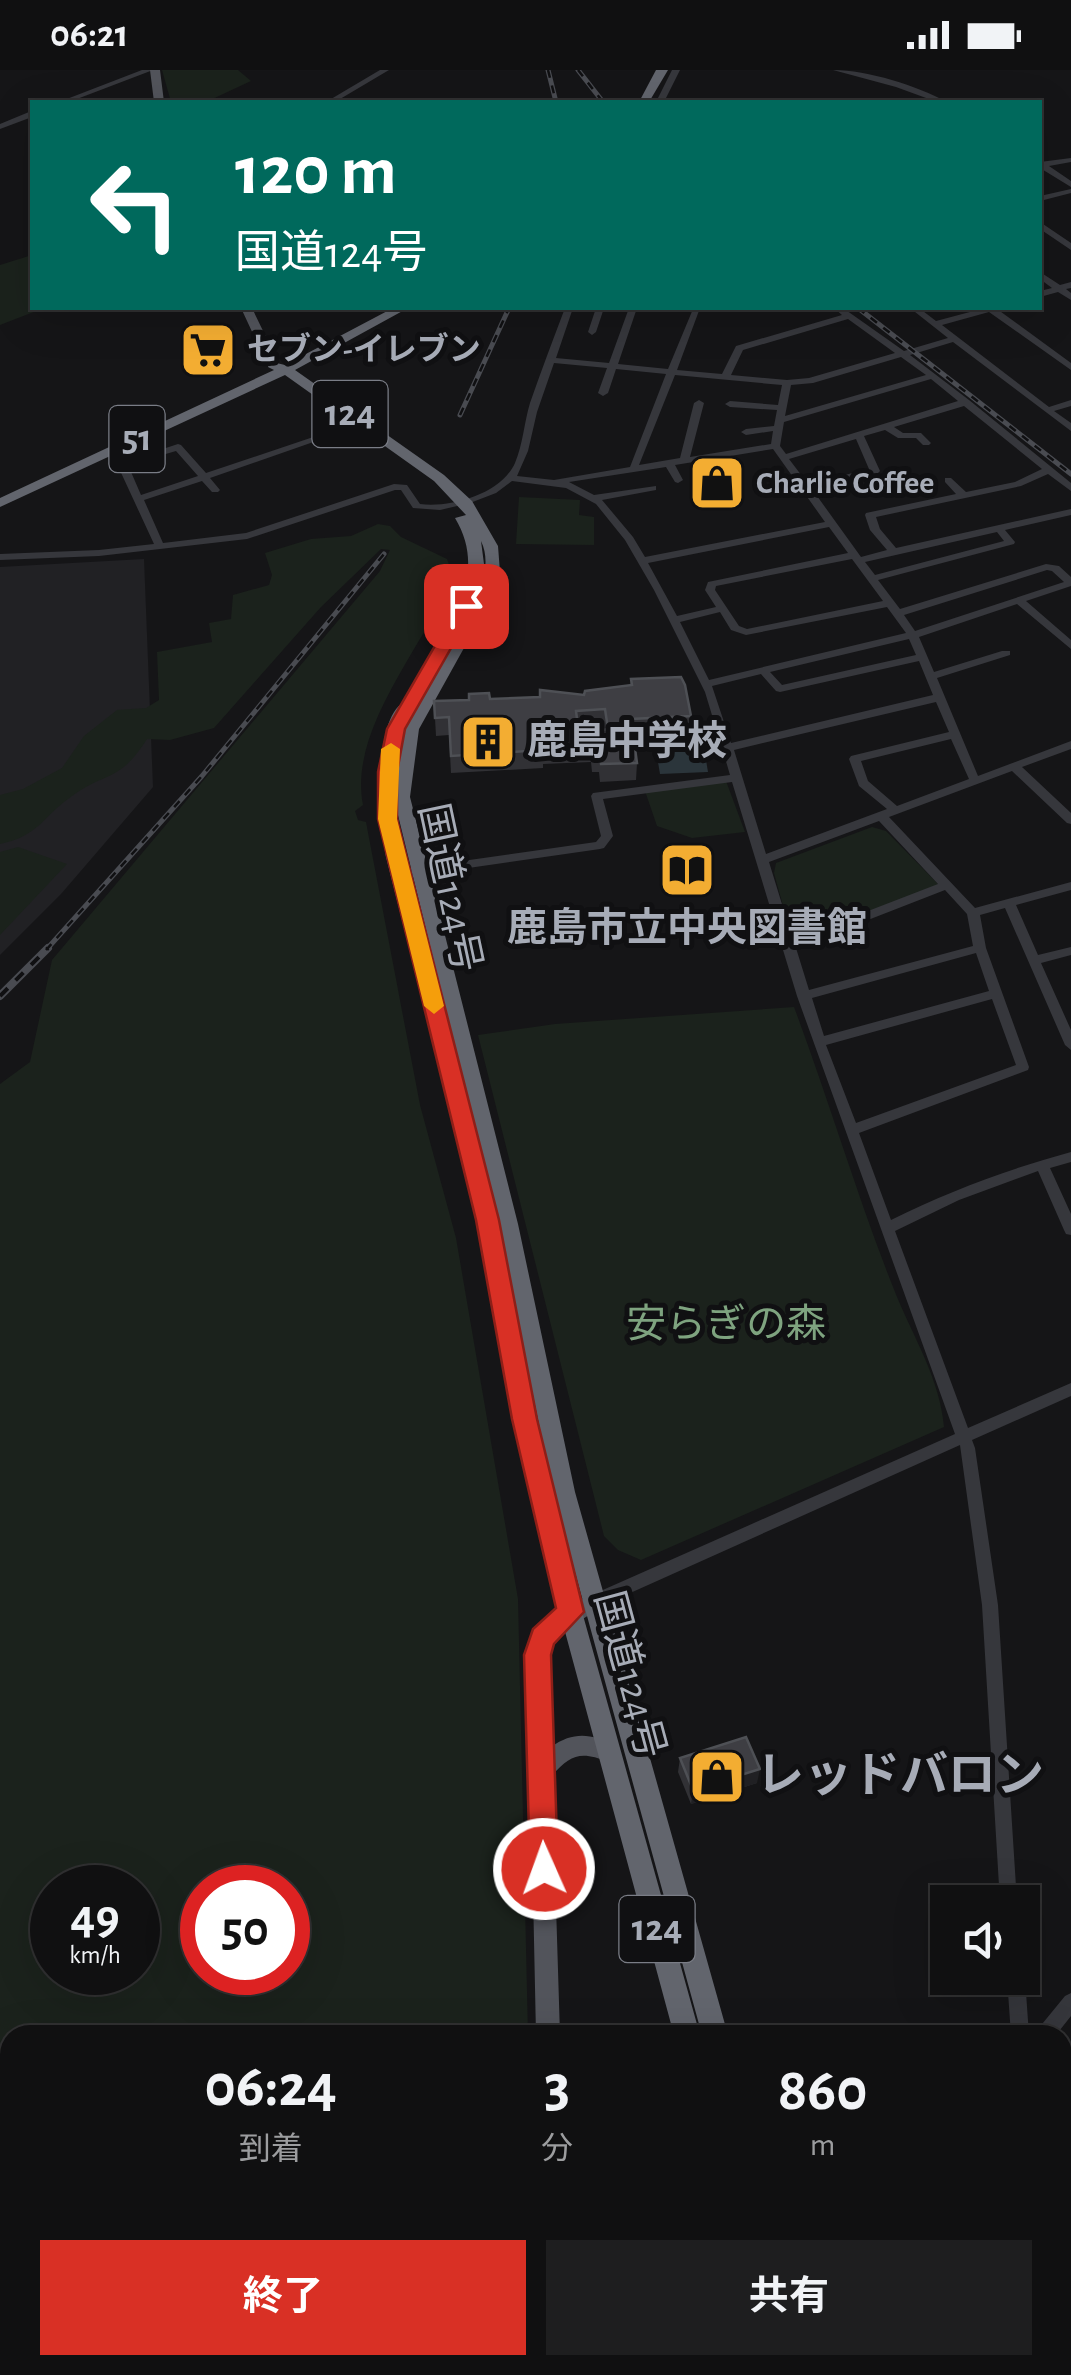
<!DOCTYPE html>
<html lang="ja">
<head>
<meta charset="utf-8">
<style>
	:root { --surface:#101011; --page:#1e1e1f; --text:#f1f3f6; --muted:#9c9d9f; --line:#303031; --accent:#d93025 }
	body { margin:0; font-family:"Alegreya Sans","Noto Sans JP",sans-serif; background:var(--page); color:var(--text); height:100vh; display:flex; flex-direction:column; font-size:38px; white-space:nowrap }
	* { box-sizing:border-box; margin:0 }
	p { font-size:32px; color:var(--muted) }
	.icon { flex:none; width:55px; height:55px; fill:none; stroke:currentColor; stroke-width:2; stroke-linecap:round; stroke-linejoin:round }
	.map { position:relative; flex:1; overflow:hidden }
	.drawer { position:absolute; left:0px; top:1955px; width:1072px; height:350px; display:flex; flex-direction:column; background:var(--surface); border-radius:30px 30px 0 0; box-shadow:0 10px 40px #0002,0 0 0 2px var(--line) }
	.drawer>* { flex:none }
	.top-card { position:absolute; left:30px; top:30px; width:1012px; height:210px; border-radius:0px; box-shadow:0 10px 40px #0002,0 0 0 2px var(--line); background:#00695c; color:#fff; overflow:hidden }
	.controls { position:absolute; left:930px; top:1815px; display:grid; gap:20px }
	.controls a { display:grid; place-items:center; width:110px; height:110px; border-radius:0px; background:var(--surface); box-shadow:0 10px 40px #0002,0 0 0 2px var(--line); font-size:50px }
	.speed { position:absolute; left:30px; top:1795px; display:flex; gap:20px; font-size:50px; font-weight:700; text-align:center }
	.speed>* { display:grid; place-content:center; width:130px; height:130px; border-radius:50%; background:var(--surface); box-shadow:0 10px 40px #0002,0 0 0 2px var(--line); line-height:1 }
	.speed small { font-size:25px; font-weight:400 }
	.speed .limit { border:15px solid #d22; background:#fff; color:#111 }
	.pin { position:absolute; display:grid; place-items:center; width:85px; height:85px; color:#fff; margin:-42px; border-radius:20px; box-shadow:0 5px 15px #0006 }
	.me { position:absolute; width:110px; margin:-55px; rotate:358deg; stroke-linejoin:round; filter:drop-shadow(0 0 8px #0008) }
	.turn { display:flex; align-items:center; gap:35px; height:210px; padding:0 40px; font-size:45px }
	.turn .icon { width:130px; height:130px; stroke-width:2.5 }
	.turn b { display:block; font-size:70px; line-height:85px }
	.eta { display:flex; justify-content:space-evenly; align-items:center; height:170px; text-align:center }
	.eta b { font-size:60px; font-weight:700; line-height:70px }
	.button { display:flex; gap:20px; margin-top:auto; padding:20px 40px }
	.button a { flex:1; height:115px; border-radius:0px; background:var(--accent); color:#fff; font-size:40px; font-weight:700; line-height:115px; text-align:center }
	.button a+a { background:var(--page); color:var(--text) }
	.status { display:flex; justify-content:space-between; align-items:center; height:70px; padding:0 50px; background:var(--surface); direction:ltr }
	.status svg { height:28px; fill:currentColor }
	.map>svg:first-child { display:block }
	.built { fill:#212124 }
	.green { fill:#1b221c; fill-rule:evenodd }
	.water { fill:#2b353b }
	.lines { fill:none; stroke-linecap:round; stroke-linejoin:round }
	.minor { fill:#36373c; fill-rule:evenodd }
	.major { fill:#52545b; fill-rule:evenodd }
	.highway { fill:#62656d; fill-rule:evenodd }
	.rail-far1-casing { stroke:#494b51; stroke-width:5 }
	.rail-casing { stroke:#494b51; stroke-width:8 }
	.rail-far1 { stroke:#101012; stroke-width:2.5; stroke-dasharray:8; stroke-linecap:butt }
	.rail { stroke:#101012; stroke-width:4; stroke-dasharray:11; stroke-linecap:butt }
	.wall { fill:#313135; fill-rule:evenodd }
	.shaded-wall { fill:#202023 }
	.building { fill:#3e3e43; stroke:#4e5055; stroke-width:2.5; fill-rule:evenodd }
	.route { fill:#d93025; stroke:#8d1f18; stroke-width:2.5 }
	.slow { fill:#f59e0b }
	.labels { text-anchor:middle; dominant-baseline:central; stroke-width:10; stroke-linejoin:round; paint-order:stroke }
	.far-poi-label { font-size:32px; font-weight:bold; fill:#a7acb7; stroke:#101012; text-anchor:start }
	.shield { fill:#101012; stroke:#7a7d86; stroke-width:2.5 }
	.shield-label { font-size:38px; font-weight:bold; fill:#a7acb7 }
	.poi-label { font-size:40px; font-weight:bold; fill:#a7acb7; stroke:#101012; text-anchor:start }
	.street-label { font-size:40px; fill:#a7acb7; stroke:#101012 }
	.park-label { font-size:40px; fill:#7ea37f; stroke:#101012 }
	.near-poi-label { font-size:48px; font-weight:bold; fill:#a7acb7; stroke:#101012; text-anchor:start }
</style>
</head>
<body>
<div class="status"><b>06:21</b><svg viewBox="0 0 49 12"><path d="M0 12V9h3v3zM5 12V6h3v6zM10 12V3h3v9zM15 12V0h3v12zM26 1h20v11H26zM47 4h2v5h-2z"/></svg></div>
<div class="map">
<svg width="1071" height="2305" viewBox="0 0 1071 2305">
	<rect width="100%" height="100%" fill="#151517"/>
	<!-- built -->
	<path class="built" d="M144,489L153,717L61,824L0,885V497Z"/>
	<!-- green -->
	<path class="green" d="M162,0H238L251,11L206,32H171Z
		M32,185V238H44L0,255V195Z
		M519,427L580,430L579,445L594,447V475L516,474Z
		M378,454L390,456L401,467L447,489L453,506C425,576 348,658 363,735L355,741L358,750L366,752L420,1035L456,1168L518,1529L528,1965H10V2295H536L535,2305H0V1014L30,992L52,890L380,501L390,480L381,479L321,537L214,658L170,670L147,669C120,712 107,701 72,726C42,747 39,766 0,774V725L23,719L62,698L84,666L117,640L146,638L159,630L157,582L212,572L209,553L231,549L233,525L269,515L272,505L265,483L311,469L351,466ZM52,1818H138V1902H52ZM202,1818H288V1902H202Z
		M726,711L745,762L692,768L657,756L645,721Z
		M872,757L886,761L939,815L793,872L774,803L776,793Z
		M18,777L67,794L0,865V782Z
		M794,937C830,1033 859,1133 897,1227C915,1270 940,1310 944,1357L641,1490L618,1480L604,1466L478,965L555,954Z"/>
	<!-- water -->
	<path class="water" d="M704,678L708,702L660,704L656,680Z"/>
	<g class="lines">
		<!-- minor -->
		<path class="minor" d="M142,0H153L69,32H59Z
			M380,0H389L335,32H326Z
			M672,0H680L664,32H656Z
			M833,0C868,0 917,16 947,32H937L896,17Z
			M29,42H32V47L0,59V54Z
			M1071,88V92L1049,96L1071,111V117L1040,98V92Z
			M1071,119V123L1040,131V126Z
			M1040,152L1071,173V180L1040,159Z
			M1040,202L1060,215L1071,212V218L1066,219L1071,223V230L1058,222L1040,227V221L1052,218L1040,209Z
			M565,238H573L556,288L609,293L629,238H637L618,294L668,299L693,239L700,238L677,300L722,304L736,276L842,245L834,238H843L904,281L948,268L910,238H919L936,251L985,238H997V239L1071,293V300L989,242L942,255L1049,337L1071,330V336L1054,341L1071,353V361L953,272L910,285L969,330L1071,413V421L1048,404L1021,416L876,447L880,459L896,478L1071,439V445L1005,460L1015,472L1014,474L878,510L900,539L1046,494L1059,496L1071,507V516L1026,531L1071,570V579L1017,534L919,567L934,602L1002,581H1010V585L937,608L978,706L1071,671V679L1022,697L1071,743V754L1067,753L1012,701L889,747L975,838L1071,812V820L1016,835L1038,885L1071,877V885L1041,893L1071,960V980L1065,975L1005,838L980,845L986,878L1029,997L1028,1000L859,1063L891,1150C949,1121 1009,1099 1071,1082V1092L1050,1098L1071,1144V1165L1066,1164L1064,1160L1038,1101L959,1130L895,1161L968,1358L1071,1313V1326L972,1370L975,1378L998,1535L1017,1832H1000L982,1535L960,1375L599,1537L593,1539L587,1537L585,1532L587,1527L955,1364L797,926L732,712L603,729L613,766L604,778L600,779L399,808L393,804L399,800L596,772L601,766L591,726L593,723L730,705L723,681L719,678L721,675L705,622L654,520L625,470L596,434L566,418L512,411L496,423L470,433L440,440L413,438L401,420H395L247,469L99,486L0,490V484L99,480L154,474L117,394L178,374L181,375L206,403L334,360L342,362L210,408L220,420L218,422H212L202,411L144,430L163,473L246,463L394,414L407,415L420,434C451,438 501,424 515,393C523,374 524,353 530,333C541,301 553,270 565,238ZM848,249L895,283L809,308L787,310L731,305L743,280ZM901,287L926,305L785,346L791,315L813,313ZM554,293L607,298L598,323L603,326L608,323L616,299L666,304L630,397L554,410L517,406L528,381L537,342ZM675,305L782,315L778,335L730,331L725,334L730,337L777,340L774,356L746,359L741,362L746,365L773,361L771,374L690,387L704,333L699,330L694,333L680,388L639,395ZM931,309L958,331L786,384L780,376L784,352ZM964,336L1042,399L1015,412L966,422L951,408H945V412L956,424L866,443L865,445L870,460L887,480L861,487L812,419L878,403L880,401L864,366L885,360L898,368H916L923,375H929L931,373L921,363H903L894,357ZM856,369L869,399L808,414L789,389ZM773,379L825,452L645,487L633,467L602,430L656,420V416L594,425L569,412L666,397L675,412L678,413L683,410L675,395ZM176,381L198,406L141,425L128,395ZM829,457L848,483L708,512L705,520L716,537L677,546L648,493ZM997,462L1004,471L875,505L865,492ZM852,489L883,531L747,559L739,556L715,520L716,516ZM1047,500L1052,501L1064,512L915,561L904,545ZM887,537L906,563L709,610L680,552L720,542L731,560L746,565ZM909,569L916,585L782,615L770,602ZM919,591L933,625L731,673L712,616L761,604L776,621L780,622ZM936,632L949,662L851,686L849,689L859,716L887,739L766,784L734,680ZM951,669L969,709L897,736L868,711L861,691ZM879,751L938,814L793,870L769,792ZM945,820L967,844L973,876L809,920L796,878ZM976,883L989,921L824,966L812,928ZM992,929L1016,995L856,1053L826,975Z
			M596,238H604L596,262L592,265L588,262Z
			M1022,1902L1025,1908L1029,1965H1011L1007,1908H1022Z
			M1071,1923V1946L1056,1965H1035L1038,1959L1065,1926Z
			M1062,2199L1069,2201L1071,2206V2258L1064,2255L1062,2251Z"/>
		<!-- major -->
		<path class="major" d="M150,0H160L164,32H154Z
			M241,238H252L279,294L277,296L267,294Z
			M593,1523L600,1526L603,1532L600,1538L556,1566L548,1585L551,1677C574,1661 591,1664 615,1675L619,1682L615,1689L608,1692C582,1681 570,1684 552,1706L560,1965H536L528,1585L541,1554Z
			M543,2295H569V2305H543Z"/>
		<!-- highway -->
		<path class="highway" d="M656,0H668L649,32H639Z
			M393,238H408L295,300L444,405L472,431L498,476L500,502L494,524L419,659L410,727L518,1154L575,1422L728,1965H702L553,1422L505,1190L535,1349L569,1495L700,1965H674L547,1495L513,1349L478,1150L386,787C381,754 370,647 407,630L413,631L415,635L410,646L466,546L455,542C471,509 474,480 455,448L466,445L434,411L285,305L0,437V428L274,300L268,297V291L285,295ZM481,471C488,485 486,502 481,517L484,494ZM397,741L482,1088L404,787Z
			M764,2295H792L794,2305H766Z
			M794,2295H822L825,2305H797Z"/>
		<!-- rail-far1 casing -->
		<g class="rail-far1-casing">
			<path id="rail-far1" d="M548,0L556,32
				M578,0L603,32
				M858,238L1071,404
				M460,345L509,238
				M46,880L202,706L384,484"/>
		</g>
		<!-- rail casing -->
		<g class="rail-casing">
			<path id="rail" d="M0,926L48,878"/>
		</g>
		<!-- rail-far1 -->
		<use href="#rail-far1" class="rail-far1"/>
		<!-- rail -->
		<use href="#rail" class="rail"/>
	</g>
	<!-- wall -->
	<path class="wall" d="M631,609L691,646L690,664L633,666L637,693L636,710L600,712L599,702H592L591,692L543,694V698L451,703L449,665L436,666L434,631L584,625L630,616ZM604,657V659L579,665L578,659Z
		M680,1688L757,1713L691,1734L678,1702Z"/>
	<!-- shaded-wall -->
	<path class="shaded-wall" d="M760,1699L757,1713L691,1734L693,1720Z"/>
	<!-- building -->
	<path class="building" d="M681,607L685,615L691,646L631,649L637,693L601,694L600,684H593L591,674L541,677L543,680L451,686L449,647L435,648L434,631L469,630V624L489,623L490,629L540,627V620L584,625L585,621L632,615L631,609ZM605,639L608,659L579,665L576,641Z
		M746,1667L760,1699L693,1720L680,1688Z"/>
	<!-- route -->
	<path class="route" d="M466,531L475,536L405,659L397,702V749L499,1150L537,1349L584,1542L554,1574L551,1585L558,1799L554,1809L544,1813L534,1809L530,1799L524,1585L533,1559L556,1538L512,1349L476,1150L378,749V702L387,659L458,536Z"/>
	<!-- slow -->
	<path class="slow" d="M391,673L400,679L397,749L444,936L434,944L424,936L378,749L381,679Z"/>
	<!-- icons -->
	<defs>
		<g id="supermarket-square" transform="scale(2.875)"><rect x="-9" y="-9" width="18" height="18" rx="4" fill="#f3ad32" stroke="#101012"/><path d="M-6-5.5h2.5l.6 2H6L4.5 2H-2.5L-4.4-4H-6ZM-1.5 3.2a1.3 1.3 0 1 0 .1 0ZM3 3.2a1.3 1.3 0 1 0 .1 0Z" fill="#111"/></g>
		<g id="shop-square" transform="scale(2.875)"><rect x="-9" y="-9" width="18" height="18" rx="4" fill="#f3ad32" stroke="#101012"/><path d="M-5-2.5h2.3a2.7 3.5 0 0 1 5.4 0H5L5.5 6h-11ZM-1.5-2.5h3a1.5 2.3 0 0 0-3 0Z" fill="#111"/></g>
		<g id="building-square" transform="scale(2.875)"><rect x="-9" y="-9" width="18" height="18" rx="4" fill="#f3ad32" stroke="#101012"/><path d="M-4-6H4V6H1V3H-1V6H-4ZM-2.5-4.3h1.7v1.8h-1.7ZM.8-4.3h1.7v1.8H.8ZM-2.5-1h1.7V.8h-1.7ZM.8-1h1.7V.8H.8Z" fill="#111"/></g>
		<g id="library-square" transform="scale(2.875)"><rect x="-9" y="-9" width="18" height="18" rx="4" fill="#f3ad32" stroke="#101012"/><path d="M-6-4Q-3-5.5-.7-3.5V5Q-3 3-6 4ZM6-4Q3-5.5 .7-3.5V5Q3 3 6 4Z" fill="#111"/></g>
	</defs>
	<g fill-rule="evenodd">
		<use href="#supermarket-square" x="208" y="280"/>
		<use href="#shop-square" x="717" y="413"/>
		<use href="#building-square" x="488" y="672"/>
		<use href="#library-square" x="687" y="800"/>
		<use href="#shop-square" x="717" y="1707"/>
	</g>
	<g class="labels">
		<!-- far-poi labels -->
		<g class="far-poi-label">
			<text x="247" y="280">セブン-イレブン</text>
			<text x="756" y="413">Charlie Coffee</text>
		</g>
		<!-- shield labels -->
		<g class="shield">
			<rect x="312.5" y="311" width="75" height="66" rx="8"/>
			<rect x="109.5" y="336" width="55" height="66" rx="8"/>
			<rect x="619.5" y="1826" width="75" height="66" rx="8"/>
		</g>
		<g class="shield-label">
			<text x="350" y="344">124</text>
			<text x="137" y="369">51</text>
			<text x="657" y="1859">124</text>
		</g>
		<!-- poi labels -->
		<g class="poi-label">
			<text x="527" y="672">鹿島中学校</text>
			<text x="687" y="859" text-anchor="middle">鹿島市立中央図書館</text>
		</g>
		<!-- street labels -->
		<g class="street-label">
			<text transform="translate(449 818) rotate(78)">国道124号</text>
			<text transform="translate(629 1605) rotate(75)">国道124号</text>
		</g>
		<!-- park labels -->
		<g class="park-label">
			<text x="726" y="1255">安らぎの森</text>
		</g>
		<!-- near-poi labels -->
		<g class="near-poi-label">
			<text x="756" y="1707">レッドバロン</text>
		</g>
	</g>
</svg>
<div class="controls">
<a><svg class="icon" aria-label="sound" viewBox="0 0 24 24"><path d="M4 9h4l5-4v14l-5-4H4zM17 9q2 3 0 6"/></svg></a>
</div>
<div class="speed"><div>49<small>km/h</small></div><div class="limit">50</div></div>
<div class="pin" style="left:466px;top:536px;background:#d93025"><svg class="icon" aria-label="arrive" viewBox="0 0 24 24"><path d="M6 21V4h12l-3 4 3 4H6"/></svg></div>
<svg class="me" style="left:544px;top:1799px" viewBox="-20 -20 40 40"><circle r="17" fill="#d93025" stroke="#fff" stroke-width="3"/><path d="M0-11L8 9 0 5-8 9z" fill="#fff"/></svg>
<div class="top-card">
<div class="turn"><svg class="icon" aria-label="left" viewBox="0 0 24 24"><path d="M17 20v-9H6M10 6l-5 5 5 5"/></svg><div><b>120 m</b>国道124号</div></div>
</div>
<section class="drawer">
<div class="eta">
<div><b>06:24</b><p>到着</p></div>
<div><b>3</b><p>分</p></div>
<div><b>860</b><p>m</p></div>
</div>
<div class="button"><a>終了</a><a>共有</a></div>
</section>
</div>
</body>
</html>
